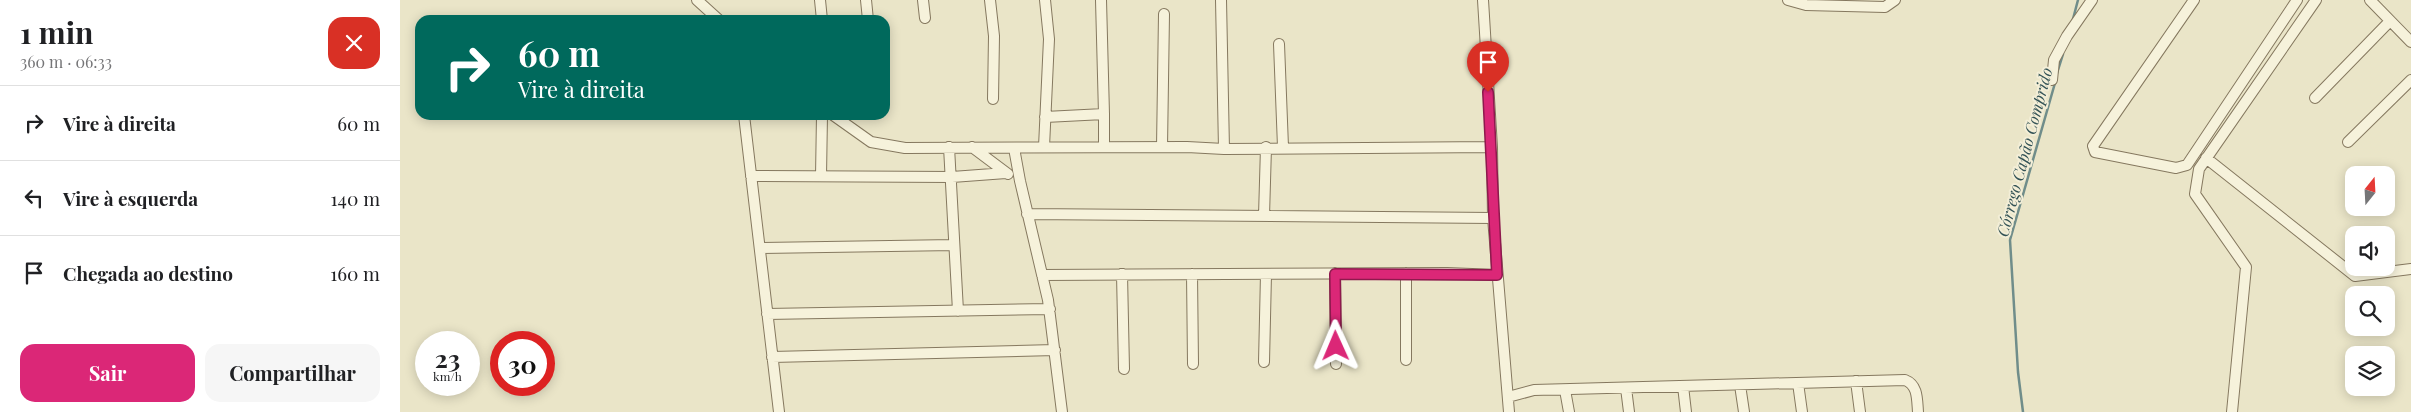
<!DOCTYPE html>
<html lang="pt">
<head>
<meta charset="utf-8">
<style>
	:root { --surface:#fff; --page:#f6f6f6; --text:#202124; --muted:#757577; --line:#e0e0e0; --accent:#db2777 }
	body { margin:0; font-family:"Playfair Display",serif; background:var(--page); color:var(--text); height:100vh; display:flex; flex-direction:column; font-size:19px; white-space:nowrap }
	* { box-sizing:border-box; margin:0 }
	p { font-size:16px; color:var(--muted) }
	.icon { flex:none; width:28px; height:28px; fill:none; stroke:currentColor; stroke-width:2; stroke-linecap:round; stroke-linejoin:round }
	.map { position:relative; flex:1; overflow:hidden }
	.panel { display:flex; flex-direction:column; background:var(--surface); width:400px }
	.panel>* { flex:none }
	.hud { position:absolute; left:15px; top:15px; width:475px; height:105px; border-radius:15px; box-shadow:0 2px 12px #0003; background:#00695c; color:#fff; overflow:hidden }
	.needle { width:32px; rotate:18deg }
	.tools { position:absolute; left:1945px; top:166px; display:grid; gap:10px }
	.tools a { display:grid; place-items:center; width:50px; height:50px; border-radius:10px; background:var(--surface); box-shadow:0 2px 12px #0003; font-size:25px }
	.speed { position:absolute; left:15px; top:331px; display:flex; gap:10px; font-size:25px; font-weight:700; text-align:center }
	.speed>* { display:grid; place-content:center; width:65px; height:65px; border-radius:50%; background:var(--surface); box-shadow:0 2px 12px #0003; line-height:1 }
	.speed small { font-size:12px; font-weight:400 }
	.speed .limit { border:8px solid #d22; background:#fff; color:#111 }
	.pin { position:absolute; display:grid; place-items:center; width:42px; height:42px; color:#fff; margin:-51px -21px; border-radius:50% 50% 50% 0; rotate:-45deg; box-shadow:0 0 5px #0007 }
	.pin .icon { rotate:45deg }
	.me { position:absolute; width:55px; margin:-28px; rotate:359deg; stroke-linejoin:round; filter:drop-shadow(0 0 4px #0008) }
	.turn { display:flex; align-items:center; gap:18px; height:105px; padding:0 20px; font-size:22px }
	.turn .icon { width:65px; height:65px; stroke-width:2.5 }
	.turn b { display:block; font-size:35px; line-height:42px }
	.round { display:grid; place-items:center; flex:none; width:52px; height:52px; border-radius:15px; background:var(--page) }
	.headline { display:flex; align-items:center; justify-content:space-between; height:85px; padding:0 20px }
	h1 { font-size:30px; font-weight:700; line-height:38px }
	.action { display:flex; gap:10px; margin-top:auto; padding:10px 20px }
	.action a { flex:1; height:58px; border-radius:15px; background:var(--accent); color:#fff; font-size:20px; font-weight:700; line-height:58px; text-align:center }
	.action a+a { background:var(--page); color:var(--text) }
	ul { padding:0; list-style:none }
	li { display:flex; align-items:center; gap:15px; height:75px; padding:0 20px; border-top:1px solid var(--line) }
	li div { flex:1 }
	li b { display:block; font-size:19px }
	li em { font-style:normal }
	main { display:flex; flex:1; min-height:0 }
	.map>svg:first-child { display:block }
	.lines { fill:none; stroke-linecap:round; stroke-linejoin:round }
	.stream { stroke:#708d8a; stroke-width:2.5 }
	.minor-casing { stroke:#85785f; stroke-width:12 }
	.minor { stroke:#f6f2db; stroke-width:10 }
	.route-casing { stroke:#8e194d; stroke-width:12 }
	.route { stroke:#db2777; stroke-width:9 }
	.labels { text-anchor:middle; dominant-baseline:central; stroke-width:4; stroke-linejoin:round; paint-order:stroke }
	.water-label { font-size:16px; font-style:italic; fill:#325255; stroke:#f3eed7 }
</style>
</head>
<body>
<main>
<section class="panel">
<div class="headline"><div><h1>1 min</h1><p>360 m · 06:33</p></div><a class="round" style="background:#d93025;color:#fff"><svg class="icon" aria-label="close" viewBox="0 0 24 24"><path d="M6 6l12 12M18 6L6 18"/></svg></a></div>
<ul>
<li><svg class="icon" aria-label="right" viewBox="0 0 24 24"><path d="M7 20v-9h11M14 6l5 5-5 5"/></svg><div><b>Vire à direita</b></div><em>60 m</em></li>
<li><svg class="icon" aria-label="left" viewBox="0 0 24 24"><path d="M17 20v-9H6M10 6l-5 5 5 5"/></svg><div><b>Vire à esquerda</b></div><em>140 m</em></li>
<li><svg class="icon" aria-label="arrive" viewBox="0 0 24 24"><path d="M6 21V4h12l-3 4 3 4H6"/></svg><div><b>Chegada ao destino</b></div><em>160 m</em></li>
</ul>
<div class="action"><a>Sair</a><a>Compartilhar</a></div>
</section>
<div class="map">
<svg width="2011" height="412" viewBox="0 0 2011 412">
	<rect width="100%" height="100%" fill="#eae5c8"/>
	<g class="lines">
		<!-- stream -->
		<path class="stream" d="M1673,19L1678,0
			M1657,73L1663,54
			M1623,412L1618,372L1610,240L1655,83"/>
		<!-- minor casing -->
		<g class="minor-casing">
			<path id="minor" d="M297,0L319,20
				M420,0L422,20
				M466,0L468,20
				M523,0L525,18
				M590,0L594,36L593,99
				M821,0L824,149
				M1083,0L1092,147L1093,218L1109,412
				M1388,0L1406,5L1485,7L1495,0
				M1794,0L1693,146L1695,152L1776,168L1787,165L1897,0
				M1970,0L2011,42
				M879,44L883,147
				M1652,80L1654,60L1667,36L1692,0
				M1915,98L1990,21
				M704,114V147
				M344,115L379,412
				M433,115L471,142L505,148L787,147L824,149L1092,147
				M645,117L704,114L701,0
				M1948,142L2011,80
				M549,147L558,311
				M572,147L608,174
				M644,147L649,39L645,0
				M762,147L764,14
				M614,148L620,181L648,300L662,412
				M1806,158L1955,276L2011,269
				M351,176L552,177L606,173
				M421,176L422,115
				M627,214L1093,218
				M864,216L866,147
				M360,248L554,245
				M935,273L936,364
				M1006,273V360
				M722,274L724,369
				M792,274L793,364
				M642,275L1047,273L1097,275
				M367,314L650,309
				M372,357L655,350
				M864,362L866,274
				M1456,381L1460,412
				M1398,383L1402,412
				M1340,385L1344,412
				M1283,386L1286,412
				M1226,388L1229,412
				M1165,390L1169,412
				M1108,397L1134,390L1505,380C1518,385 1517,399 1518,412
				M1832,412L1846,267L1795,194L1799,169L1916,0"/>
		</g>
		<!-- minor -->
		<use href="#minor" class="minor"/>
	</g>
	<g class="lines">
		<!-- route casing -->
		<g class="route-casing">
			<path id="route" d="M936,346L935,274L1097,275L1088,92"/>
		</g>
		<!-- route -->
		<use href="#route" class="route"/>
	</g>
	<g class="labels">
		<!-- water labels -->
		<g class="water-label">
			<text transform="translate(1624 152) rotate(-75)">Córrego Capão Comprido</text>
		</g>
	</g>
</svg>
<div class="tools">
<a><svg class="needle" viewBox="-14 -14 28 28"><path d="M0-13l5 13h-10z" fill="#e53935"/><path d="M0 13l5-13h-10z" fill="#757577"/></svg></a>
<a><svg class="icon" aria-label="sound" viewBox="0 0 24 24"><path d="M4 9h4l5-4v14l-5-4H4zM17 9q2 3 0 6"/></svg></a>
<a><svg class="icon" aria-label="search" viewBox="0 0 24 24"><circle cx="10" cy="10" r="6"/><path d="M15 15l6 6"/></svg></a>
<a><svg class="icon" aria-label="layers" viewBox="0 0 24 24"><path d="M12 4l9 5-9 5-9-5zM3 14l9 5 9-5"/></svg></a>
</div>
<div class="speed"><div>23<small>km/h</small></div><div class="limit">30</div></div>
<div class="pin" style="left:1088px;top:92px;background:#d93025"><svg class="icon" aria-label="arrive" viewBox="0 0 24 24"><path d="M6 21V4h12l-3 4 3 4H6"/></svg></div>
<svg class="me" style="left:936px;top:346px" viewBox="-20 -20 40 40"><path d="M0-17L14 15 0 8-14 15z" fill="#db2777" stroke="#fff" stroke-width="4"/></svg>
<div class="hud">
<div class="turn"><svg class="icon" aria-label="right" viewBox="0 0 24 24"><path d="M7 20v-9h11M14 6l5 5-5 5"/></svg><div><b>60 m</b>Vire à direita</div></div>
</div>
</div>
</main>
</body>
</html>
